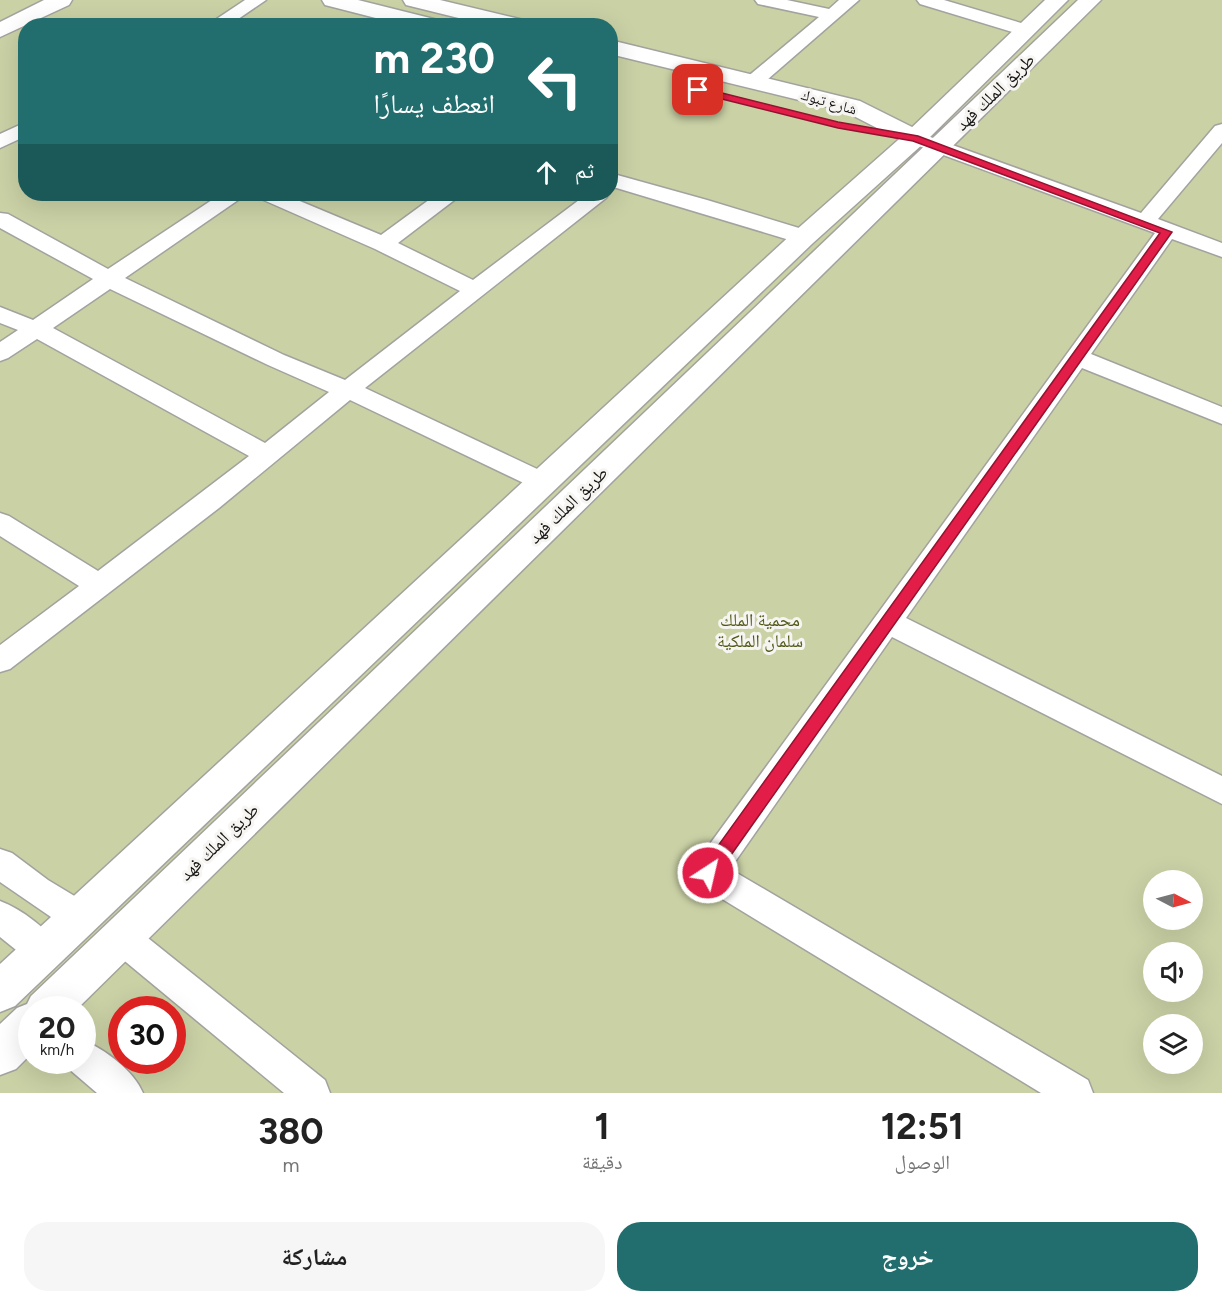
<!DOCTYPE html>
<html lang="ar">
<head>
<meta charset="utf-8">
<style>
	:root { --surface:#fff; --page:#f6f6f6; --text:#222; --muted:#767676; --accent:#226e6e }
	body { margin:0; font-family:Figtree,"Noto Naskh Arabic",sans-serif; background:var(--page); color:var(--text); direction:rtl; height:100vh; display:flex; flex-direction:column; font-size:22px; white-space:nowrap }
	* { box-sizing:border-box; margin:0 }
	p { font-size:20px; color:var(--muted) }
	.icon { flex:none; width:33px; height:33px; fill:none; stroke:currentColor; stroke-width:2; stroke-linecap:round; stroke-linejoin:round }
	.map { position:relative; height:1093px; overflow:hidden; direction:ltr }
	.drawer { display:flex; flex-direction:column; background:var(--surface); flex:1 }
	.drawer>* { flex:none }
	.top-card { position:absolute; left:18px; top:18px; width:600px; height:183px; border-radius:24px; box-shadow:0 6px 24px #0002; direction:rtl; background:#226e6e; color:#fff; overflow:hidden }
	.needle { width:39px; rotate:96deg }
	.controls { position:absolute; left:1143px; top:870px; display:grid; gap:12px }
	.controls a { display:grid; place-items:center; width:60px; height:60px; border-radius:50%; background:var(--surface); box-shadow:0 6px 24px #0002; font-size:30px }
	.speed { position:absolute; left:18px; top:996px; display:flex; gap:12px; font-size:30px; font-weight:700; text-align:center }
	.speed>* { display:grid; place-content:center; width:78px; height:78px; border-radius:50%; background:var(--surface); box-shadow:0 6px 24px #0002; line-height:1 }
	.speed small { font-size:15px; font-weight:400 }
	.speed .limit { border:9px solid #d22; background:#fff; color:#111 }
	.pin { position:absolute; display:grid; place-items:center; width:51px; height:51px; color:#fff; margin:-26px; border-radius:12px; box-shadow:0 3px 9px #0006 }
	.me { position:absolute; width:66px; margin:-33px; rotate:35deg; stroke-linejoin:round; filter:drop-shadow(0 0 4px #0008) }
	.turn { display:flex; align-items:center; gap:21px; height:126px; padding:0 24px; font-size:27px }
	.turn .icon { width:78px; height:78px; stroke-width:2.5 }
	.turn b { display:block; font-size:42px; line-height:51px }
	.then { display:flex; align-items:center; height:57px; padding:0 24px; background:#0003; gap:12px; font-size:22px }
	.eta { display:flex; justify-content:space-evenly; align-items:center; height:102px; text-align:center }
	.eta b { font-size:36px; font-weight:700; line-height:42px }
	.cta { display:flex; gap:12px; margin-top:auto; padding:12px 24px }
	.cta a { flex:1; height:69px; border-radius:24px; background:var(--accent); color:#fff; font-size:24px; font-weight:700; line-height:69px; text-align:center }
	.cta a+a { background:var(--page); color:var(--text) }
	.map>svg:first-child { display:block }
	.green { fill:#cad1a5; fill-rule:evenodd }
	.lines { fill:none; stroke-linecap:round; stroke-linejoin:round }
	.minor-casing { stroke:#a3a29f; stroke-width:3 }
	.tertiary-casing { stroke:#a3a29f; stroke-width:3 }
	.secondary-casing { stroke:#a3a29f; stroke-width:3 }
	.minor { fill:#fff; fill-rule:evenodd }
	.tertiary { fill:#fff; fill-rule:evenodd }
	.secondary { fill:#fff; fill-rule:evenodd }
	.route { fill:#e11d48; stroke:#92132f; stroke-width:1.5 }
	.labels { text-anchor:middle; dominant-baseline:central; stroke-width:6; stroke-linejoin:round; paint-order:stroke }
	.far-street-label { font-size:15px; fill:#141413; stroke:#f7f5f2 }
	.street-label { font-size:18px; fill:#141413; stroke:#f7f5f2 }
	.park-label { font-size:18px; fill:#525918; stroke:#f7f5f2 }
</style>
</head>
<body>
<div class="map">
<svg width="1222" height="1093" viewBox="0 0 1222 1093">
	<rect width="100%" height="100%" fill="#e9e8e5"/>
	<!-- green -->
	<path class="green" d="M0,0H1222V1093H0ZM26,26H610V194H26ZM1154,880H1192V920H1154ZM1154,952H1192V992H1154ZM32,1010H82V1060H32ZM122,1010H172V1060H122ZM1154,1024H1192V1064H1154Z"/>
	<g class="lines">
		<!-- minor casing -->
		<g class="minor-casing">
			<path id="minor" d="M245,0H266L228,26H206Z
				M755,0H787L829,9L839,0H859L760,86H746L744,82L746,78L819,17L758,4Z
				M917,0H944L1031,26L1034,30L1031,34H1019L920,4Z
				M484,12L490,13L493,17L484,26H464L478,13Z
				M26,122V136L0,148V134Z
				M1222,124V143L1158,219L1222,243V257L1172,239L1091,354L1222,407V424L1082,368L906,618L1222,776V804L892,637L730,869L1088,1080L1093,1093H1041L696,883L692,873L696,863L1155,233L908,142L905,138L908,134H922L1141,213L1215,126Z
				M610,173L707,200L812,232L815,237L812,242L804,243L796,242L610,186Z
				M221,194H244L241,198L125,278L284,355L345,380L460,291L375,249L259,198L256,194H283L381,235L437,194H460L457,198L398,243L473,280L587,194H609L606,198L365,388L552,476L556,482L552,488L543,491L534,488L350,400L219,508L10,669L0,672V645L79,586L0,536V513L9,516L98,571L249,456L37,339L8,358L0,361V342L18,330L0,323V307L33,320L93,279L0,228V213L8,214L108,269ZM110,289L268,365L329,392L265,443L53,328Z
				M0,849L12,853L48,880L91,906L96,917L91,928L79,932L67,928L0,882Z
				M0,901C21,909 51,930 60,951L55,962L43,967L31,962L0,937Z
				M121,921L133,926L325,1080L330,1093H284L109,948L104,937L109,926Z
				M82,1040C105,1049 134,1071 143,1093H97L69,1069L65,1060H82Z"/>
		</g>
		<!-- tertiary casing -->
		<g class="tertiary-casing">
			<path id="tertiary" d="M1045,0H1068L924,143L813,243L15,1006L0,1012V964L795,231L906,133Z
				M1078,0H1101L76,1010H32V1053L16,1069L0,1075V1024L17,1008L27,1004L31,996Z"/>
		</g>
		<!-- secondary casing -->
		<g class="secondary-casing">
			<path id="secondary" d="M44,0H72L69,5L0,37V22Z
				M322,0H358L442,21L445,26H407L325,5Z
				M403,0H440L528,21L531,26H491L406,5Z
				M610,40L860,101L924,133L927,138L924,143L915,145L906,143L844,111L610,54Z"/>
		</g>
		<!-- minor -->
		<use href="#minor" class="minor"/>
		<!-- tertiary -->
		<use href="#tertiary" class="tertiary"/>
		<!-- secondary -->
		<use href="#secondary" class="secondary"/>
	</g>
	<!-- route -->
	<path class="route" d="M698,87L838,122L918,136L1172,232L714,879L708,881L702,879L700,873L702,868L1160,233L913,141L838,128L694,92L693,90Z"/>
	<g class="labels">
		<!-- far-street labels -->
		<g class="far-street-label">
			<text transform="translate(829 102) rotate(16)">شارع تبوك</text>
		</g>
		<!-- street labels -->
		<g class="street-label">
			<text transform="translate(995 92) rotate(-44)">طريق الملك فهد</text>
			<text transform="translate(568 505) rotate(-44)">طريق الملك فهد</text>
			<text transform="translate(219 842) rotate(-44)">طريق الملك فهد</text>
		</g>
		<!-- park labels -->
		<g class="park-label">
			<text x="760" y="620">محمية الملك<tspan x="760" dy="21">سلمان الملكية</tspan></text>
		</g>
	</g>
</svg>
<div class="controls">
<a><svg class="needle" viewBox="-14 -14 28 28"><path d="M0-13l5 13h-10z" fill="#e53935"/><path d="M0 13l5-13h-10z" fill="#767676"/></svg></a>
<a><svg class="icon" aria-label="sound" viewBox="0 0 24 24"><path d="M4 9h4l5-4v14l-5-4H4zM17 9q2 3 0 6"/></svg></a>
<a><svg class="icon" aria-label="layers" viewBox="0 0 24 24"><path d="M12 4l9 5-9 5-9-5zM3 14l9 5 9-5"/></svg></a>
</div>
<div class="speed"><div>20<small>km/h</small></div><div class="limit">30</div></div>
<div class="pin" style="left:698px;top:90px;background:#d93025"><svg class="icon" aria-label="arrive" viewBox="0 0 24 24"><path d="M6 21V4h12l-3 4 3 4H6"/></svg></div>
<svg class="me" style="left:708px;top:873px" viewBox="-20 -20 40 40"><circle r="17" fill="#e11d48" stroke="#fff" stroke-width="3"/><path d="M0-11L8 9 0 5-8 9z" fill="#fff"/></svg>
<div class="top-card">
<div class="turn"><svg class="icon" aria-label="left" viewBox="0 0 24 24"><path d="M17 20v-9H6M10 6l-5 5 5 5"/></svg><div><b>230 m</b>انعطف يسارًا</div></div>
<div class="then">ثم<svg class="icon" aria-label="ahead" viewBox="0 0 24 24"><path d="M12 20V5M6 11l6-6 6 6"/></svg></div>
</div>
</div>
<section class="drawer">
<div class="eta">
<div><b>12:51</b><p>الوصول</p></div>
<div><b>1</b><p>دقيقة</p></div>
<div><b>380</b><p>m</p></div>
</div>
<div class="cta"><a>خروج</a><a>مشاركة</a></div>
</section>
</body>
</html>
